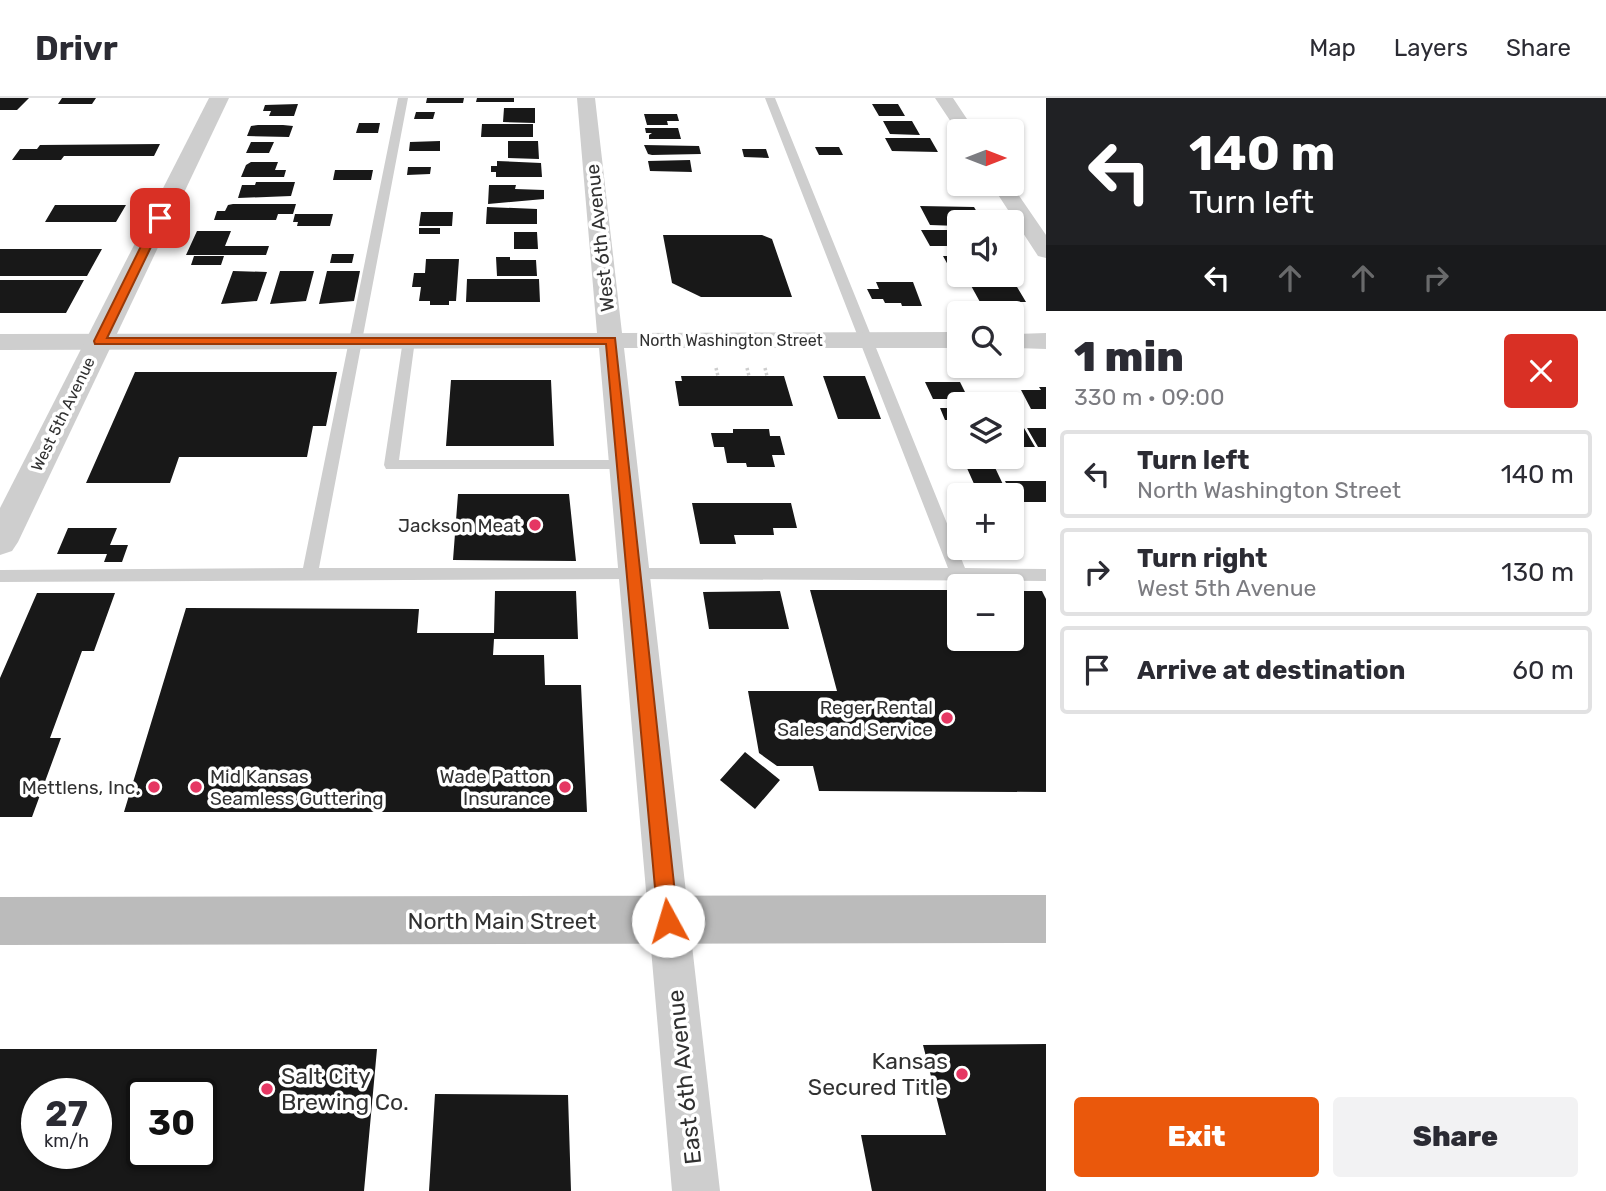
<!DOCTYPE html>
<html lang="en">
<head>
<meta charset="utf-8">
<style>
	:root { --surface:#fff; --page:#f2f2f3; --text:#2b2b33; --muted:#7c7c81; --line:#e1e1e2; --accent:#ea580c }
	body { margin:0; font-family:Rubik,sans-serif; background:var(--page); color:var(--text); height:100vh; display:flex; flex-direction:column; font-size:26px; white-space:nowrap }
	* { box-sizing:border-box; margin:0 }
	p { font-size:23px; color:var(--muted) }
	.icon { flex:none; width:38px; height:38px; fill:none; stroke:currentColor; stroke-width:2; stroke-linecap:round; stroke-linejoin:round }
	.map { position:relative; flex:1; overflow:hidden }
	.sheet { display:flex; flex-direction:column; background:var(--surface); width:560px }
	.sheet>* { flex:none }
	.banner { background:#202124; color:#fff; overflow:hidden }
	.needle { width:46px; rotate:90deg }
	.tools { position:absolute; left:947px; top:21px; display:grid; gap:14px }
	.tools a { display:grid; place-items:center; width:77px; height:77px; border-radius:7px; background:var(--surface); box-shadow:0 2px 5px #0004; font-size:35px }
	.speed { position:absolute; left:21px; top:980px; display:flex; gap:14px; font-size:35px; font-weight:700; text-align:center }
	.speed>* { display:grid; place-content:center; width:91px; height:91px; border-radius:50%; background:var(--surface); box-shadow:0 2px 5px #0004; line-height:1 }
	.speed small { font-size:18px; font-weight:400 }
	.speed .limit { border:4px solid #111; border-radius:10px; background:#fff; color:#111 }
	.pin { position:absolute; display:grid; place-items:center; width:60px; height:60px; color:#fff; margin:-30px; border-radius:14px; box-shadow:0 4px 10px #0006 }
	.me { position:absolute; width:77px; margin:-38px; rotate:354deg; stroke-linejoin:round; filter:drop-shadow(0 0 5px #0008) }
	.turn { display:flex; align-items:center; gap:24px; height:147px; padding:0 28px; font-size:32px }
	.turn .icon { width:91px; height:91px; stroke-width:2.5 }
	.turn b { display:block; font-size:49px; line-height:60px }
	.lanes { display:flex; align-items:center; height:66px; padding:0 28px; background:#0003; justify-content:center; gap:35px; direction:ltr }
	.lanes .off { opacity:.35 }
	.round { display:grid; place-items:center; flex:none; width:74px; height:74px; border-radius:7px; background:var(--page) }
	.overview { display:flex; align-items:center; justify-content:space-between; height:119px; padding:0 28px }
	h1 { font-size:42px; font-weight:800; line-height:52px }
	.primary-button { display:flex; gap:14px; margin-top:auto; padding:14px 28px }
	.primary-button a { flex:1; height:80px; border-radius:7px; background:var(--accent); color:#fff; font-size:28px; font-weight:800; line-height:80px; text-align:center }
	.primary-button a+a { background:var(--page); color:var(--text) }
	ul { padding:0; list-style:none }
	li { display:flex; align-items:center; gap:21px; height:88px; margin:0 14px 10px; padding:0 14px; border:4px solid var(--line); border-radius:7px }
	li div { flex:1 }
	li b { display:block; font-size:26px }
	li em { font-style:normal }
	header { display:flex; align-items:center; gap:42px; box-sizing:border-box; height:98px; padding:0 35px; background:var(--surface); border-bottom:2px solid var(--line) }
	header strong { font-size:33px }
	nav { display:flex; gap:38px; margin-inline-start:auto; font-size:24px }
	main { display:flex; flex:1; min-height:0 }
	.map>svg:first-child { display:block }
	.building { fill:#181818; fill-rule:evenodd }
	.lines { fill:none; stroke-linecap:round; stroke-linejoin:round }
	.path { stroke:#cecece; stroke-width:3.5; stroke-dasharray:2.5 2.5; stroke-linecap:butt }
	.service { fill:#cecece; fill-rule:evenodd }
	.minor { fill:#cecece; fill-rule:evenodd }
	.tertiary { fill:#cecece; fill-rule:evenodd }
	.secondary { fill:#bbb; fill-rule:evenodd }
	.route { fill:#ea580c; stroke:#983908; stroke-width:2 }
	.poi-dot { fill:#e53763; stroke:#fff; stroke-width:2.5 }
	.labels { text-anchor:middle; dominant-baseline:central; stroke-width:7; stroke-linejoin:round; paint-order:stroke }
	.far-street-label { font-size:16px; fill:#313131; stroke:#fff }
	.street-label { font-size:19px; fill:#313131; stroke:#fff }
	.poi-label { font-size:19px; fill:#313131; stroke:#fff; text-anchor:end }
	.near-street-label { font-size:23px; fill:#313131; stroke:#fff }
	.near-poi-label { font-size:23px; fill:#313131; stroke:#fff; text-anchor:end }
</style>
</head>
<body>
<header>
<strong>Drivr</strong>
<nav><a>Map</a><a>Layers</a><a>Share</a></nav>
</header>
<main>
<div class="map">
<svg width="1046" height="1093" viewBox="0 0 1046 1093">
	<rect width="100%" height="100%" fill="#fff"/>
	<!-- building -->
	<path class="building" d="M0,0H29L17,12H0Z
		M62,0H96L92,6H58Z
		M427,0H464L463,5H426Z
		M477,0H514V4H476Z
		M298,6L294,18H269L271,13H263L265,7Z
		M872,6H898L905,18H879Z
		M504,10H535V25L503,24Z
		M416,14H435L433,21H414Z
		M644,16H677L679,23H667L668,27H647Z
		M883,23H912L920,37L890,36Z
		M359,25H380L378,35H356Z
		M482,26H533V39H481Z
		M258,27H283L293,28L289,39L247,38L251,28Z
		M645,30H678L681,41H649V37L652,35H646Z
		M885,40H930L938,54L892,53Z
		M440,43V53H409L410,44Z
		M508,43H538L539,61L508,60Z
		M251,44H274L269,55H246Z
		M160,46L154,58H64L61,62H12L20,51H37L40,47Z
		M644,47L699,48L701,56L652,57L648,56Z
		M815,49H839L843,57H819Z
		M742,51H766L769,60L744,59Z
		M690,62L692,74L650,73L648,63Z
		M497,63L541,65L542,79H496V74H491V68H497Z
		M251,64H278L275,72H286L284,79H241L246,67Z
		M408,69H431L430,76L407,77Z
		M335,72H373L371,82H333Z
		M256,84H295L291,98L238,100L242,87H255Z
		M489,87H516L515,91L544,92V101L488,106Z
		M233,106H296L293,116H278L276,122H214L217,113H225L228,107Z
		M55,107H126L116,124H45Z
		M920,108L974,109L983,124H959V128L930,127Z
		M487,109L537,111V126H486Z
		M421,114H453L452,128H419Z
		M295,116H333L330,128H297L298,124H293Z
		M419,130H440V136H419Z
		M921,132H959V148H930Z
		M197,133H231L225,148H269L266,157H186Z
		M514,134H537L538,151H514Z
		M663,137H762L772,141L792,199H701L672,185Z
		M0,151H102L87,178H0Z
		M332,156H354L352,165H330Z
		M194,158H224L221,167H191Z
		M943,158H959V176H953Z
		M496,159H510V162H536L537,178H497Z
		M426,161H459L456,203H449V207H430V203H419L421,189H412L414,175H425Z
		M233,173L267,174L257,203L221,206Z
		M280,173H314L306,203L270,206Z
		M327,173H360L354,203L319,206Z
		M467,181H539L540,204H466Z
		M0,182H84L66,215H0Z
		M876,184H913L922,208H902L901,205H885L883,201H872L867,191H879Z
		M969,184H1014L1026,204H1017L1019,208L991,209L989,204H980Z
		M135,274H337L326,328H313L307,359H179L170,385H86Z
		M681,278H784L793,308H679L675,283H682Z
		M823,278H865L881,321H838Z
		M451,282H551L554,348H446Z
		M925,284H960L971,306H959V322H945L940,310H956L952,301H933Z
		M1039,289H1046V311H1031L1021,292H1041Z
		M1012,330H1024L1035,349H1012Z
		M1027,330H1046V349H1038Z
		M733,331H769L770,338H780L785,357H772L775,369H747L746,365H727L724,349H714L711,335H733Z
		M962,359H990L1008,397H979Z
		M1005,383H1046V404H1015Z
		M458,396H569L576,463L453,462Z
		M692,405H791L797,430H773L774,437H734L736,446H700Z
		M68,430H117L110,447H128L122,464H104L107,456H57Z
		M810,492H959V541H1012V493H1042L1046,501V694L819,693L813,668H777L759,655L748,593H837Z
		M495,493H576L578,541H494L493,557H544L545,587H581L587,714H124L186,510L419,511L417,535H494Z
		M780,493L789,531H709L703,494Z
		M37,495H115L94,553H82L50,640H61L32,719H0V580Z
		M745,654L780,682L755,711L720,682Z
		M1046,946V1093H872L861,1037H946L923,947Z
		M0,951H377L364,1093H0ZM37,996H96V1055H37ZM142,996H201V1055H142Z
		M435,996L568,997L571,1093H429Z"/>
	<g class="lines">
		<!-- path -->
		<path class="path" d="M716,270L718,278
			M747,270L749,278
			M765,270L767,278"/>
		<!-- service -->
		<path class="service" d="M398,0H408L319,470H948L765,0H775L965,470L1046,471V483L633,481L0,484V472L303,470Z
			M409,238L415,242L399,362H623L630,367L628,371H386L384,367L403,242Z"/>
		<!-- minor -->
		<path class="minor" d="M577,0H595L622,235L959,234V250H624L720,1093H672L599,250L0,252V236L597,235Z
			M935,0H953L975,33H959V36Z
			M991,86H1011L1046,137V160L1038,158Z
			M1046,235V251L1012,250V236Z"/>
		<!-- tertiary -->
		<path class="tertiary" d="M209,0H229L18,444L12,453L0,457V410Z"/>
		<!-- secondary -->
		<path class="secondary" d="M1046,797V845L0,847V799Z"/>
	</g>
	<!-- route -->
	<path class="route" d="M156,118L165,120L107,240H615L678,823L675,830L668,833L661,830L658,823L606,246H95L94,243Z"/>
	<!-- markers -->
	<g class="poi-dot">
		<circle cx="535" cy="427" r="7"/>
		<circle cx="947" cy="620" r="7"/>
		<circle cx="154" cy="689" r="7"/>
		<circle cx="196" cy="689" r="7"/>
		<circle cx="565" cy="689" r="7"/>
		<circle cx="962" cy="976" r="7"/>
		<circle cx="267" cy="991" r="7"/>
	</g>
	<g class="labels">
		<!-- far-street labels -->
		<g class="far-street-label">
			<text x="731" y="242">North Washington Street</text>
			<text transform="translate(63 316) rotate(-64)">West 5th Avenue</text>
		</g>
		<!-- street labels -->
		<g class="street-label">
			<text transform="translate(600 140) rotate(-96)">West 6th Avenue</text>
		</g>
		<!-- poi labels -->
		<g class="poi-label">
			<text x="521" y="427">Jackson Meat</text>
			<text x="933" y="609">Reger Rental<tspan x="933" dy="22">Sales and Service</tspan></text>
			<text x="210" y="678" text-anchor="start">Mid Kansas<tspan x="210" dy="22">Seamless Guttering</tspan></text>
			<text x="551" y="678">Wade Patton<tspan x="551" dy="22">Insurance</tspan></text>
			<text x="140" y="689">Mettlens, Inc.</text>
		</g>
		<!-- near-street labels -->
		<g class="near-street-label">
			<text x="502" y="823">North Main Street</text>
			<text transform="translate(684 979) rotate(-96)">East 6th Avenue</text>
		</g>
		<!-- near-poi labels -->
		<g class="near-poi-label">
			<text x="948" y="963">Kansas<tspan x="948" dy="26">Secured Title</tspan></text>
			<text x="281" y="978" text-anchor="start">Salt City<tspan x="281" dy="26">Brewing Co.</tspan></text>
		</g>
	</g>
</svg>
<div class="tools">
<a><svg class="needle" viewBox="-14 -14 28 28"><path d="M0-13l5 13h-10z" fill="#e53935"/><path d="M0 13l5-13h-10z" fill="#7c7c81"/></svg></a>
<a><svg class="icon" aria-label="sound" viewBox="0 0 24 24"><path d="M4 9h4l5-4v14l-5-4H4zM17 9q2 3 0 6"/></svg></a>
<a><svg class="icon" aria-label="search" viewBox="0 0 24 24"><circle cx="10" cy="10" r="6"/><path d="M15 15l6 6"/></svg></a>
<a><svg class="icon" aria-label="layers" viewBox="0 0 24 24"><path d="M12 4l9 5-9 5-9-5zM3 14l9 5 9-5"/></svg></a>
<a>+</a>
<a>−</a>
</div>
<div class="speed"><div>27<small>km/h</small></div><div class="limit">30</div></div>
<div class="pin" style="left:160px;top:120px;background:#d93025"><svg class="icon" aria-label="arrive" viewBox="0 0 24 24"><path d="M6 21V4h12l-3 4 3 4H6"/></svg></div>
<svg class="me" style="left:668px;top:823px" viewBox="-20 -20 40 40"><circle r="19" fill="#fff"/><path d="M0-13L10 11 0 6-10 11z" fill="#ea580c"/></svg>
</div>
<section class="sheet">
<div class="banner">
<div class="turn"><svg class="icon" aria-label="left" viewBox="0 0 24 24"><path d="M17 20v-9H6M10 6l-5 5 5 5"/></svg><div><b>140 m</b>Turn left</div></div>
<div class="lanes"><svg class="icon" aria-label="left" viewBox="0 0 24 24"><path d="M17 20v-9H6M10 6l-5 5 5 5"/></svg><svg class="icon off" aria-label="ahead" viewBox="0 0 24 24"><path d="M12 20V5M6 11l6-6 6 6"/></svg><svg class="icon off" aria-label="ahead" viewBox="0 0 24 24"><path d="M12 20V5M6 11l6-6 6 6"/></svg><svg class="icon off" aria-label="right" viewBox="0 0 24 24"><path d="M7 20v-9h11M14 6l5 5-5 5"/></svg></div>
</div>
<div class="overview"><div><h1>1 min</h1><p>330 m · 09:00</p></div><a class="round" style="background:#d93025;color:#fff"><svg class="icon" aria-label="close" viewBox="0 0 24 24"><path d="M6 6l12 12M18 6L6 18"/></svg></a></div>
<ul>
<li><svg class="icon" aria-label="left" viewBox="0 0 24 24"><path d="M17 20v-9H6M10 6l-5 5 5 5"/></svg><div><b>Turn left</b><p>North Washington Street</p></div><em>140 m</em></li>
<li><svg class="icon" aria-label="right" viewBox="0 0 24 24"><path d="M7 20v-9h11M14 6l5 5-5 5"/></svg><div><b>Turn right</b><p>West 5th Avenue</p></div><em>130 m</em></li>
<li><svg class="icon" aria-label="arrive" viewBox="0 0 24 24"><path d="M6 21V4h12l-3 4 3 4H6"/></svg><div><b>Arrive at destination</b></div><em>60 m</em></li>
</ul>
<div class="primary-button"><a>Exit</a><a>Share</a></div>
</section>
</main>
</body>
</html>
